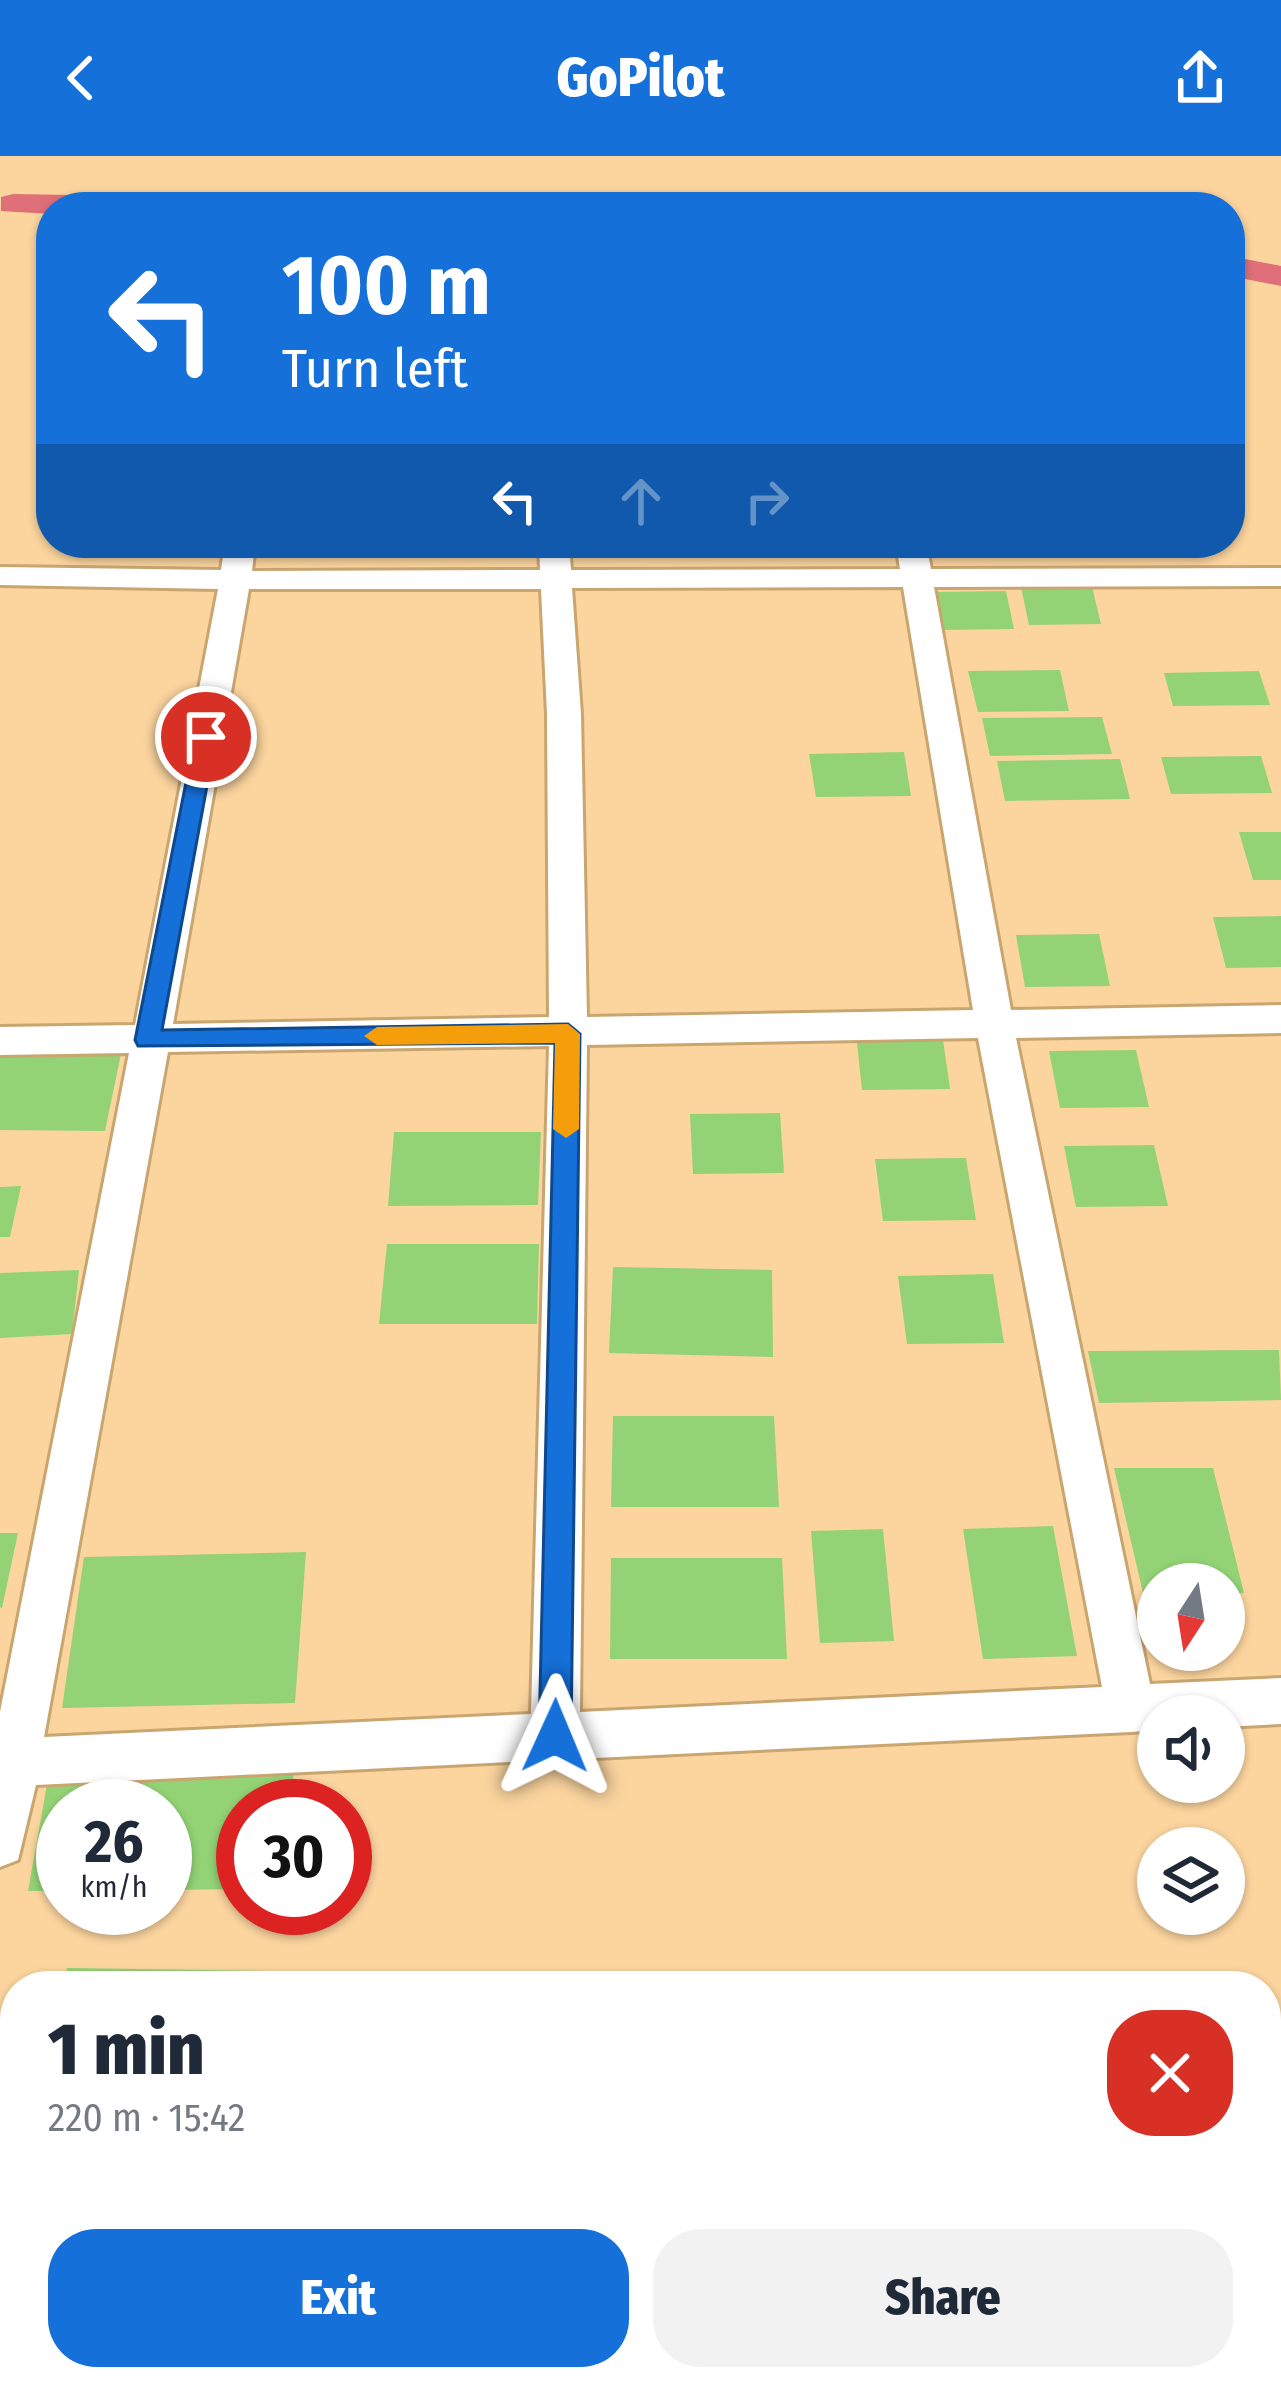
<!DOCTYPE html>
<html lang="en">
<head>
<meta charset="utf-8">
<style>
	:root { --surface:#fff; --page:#f2f2f3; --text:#1f2937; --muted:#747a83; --accent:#1570d9 }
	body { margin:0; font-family:"Fira Sans Condensed",sans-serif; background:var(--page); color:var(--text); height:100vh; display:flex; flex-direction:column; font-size:45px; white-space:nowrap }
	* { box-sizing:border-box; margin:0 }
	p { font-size:39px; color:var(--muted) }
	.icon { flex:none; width:66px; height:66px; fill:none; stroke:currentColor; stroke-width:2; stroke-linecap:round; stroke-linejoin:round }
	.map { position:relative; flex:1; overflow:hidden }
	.drawer { position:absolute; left:0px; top:1815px; width:1281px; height:420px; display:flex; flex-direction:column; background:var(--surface); border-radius:48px 48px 0 0; box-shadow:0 3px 9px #0004 }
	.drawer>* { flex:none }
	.guide { position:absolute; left:36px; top:36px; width:1209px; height:366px; border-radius:48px; box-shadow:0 3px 9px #0004; background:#1570d9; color:#fff; overflow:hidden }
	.needle { width:78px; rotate:192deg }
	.controls { position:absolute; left:1137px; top:1407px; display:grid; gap:24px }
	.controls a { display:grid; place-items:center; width:108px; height:108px; border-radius:50%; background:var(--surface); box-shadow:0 3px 9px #0004; font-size:60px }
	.speed { position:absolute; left:36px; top:1623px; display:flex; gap:24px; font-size:60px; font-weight:700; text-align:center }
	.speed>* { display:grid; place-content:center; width:156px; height:156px; border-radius:50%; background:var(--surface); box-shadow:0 3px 9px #0004; line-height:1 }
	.speed small { font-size:30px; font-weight:400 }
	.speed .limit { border:18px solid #d22; background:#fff; color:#111 }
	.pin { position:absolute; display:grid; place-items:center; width:102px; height:102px; color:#fff; margin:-51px; border:6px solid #fff; border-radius:50%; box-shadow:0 3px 12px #0007 }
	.me { position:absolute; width:132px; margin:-66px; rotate:1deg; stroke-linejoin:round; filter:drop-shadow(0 0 9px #0008) }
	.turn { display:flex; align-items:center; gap:42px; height:252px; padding:0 48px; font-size:54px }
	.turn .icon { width:156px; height:156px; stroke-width:2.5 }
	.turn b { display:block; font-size:84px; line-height:102px }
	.lanes { display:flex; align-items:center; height:114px; padding:0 48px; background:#0003; justify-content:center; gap:60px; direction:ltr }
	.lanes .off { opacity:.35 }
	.round { display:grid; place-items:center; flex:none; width:126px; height:126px; border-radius:48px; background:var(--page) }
	.head { display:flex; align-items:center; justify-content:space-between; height:204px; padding:0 48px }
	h1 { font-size:72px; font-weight:800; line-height:90px }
	.primary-button { display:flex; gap:24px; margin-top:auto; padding:24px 48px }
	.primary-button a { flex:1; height:138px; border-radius:48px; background:var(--accent); color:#fff; font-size:48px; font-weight:800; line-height:138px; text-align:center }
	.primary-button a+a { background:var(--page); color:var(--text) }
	header { display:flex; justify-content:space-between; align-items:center; height:156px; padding:0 48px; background:var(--accent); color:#fff; font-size:54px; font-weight:800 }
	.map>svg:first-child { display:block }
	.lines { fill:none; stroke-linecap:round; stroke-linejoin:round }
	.canal { fill:#df6f78; fill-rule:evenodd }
	.building { fill:#93d375 }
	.minor-casing { stroke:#c9a570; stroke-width:6 }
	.minor { fill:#fff; fill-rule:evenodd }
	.route { fill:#1570d9; stroke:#0e498d; stroke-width:3 }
	.slow { fill:#f59e0b }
</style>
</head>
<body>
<header><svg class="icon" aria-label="back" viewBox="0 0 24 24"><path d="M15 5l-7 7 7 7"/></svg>GoPilot<svg class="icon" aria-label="share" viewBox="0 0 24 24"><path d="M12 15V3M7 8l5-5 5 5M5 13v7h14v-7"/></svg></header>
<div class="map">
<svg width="1281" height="2235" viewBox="0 0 1281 2235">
	<rect width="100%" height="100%" fill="#fbd49e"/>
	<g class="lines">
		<!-- canal -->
		<path class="canal" d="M13,38L182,41L198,51H51V58L1,55V41Z
			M1230,100L1281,110V130L1230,120Z"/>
	</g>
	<!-- building -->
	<path class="building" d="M1021,431H1092L1101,468L1029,469Z
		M1006,435L1014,473L942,474L935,436Z
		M1060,514L1069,555L978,556L968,515Z
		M1259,515L1270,549L1173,550L1164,517Z
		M1102,561L1112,598L990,600L982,562Z
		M904,596L911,640L816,641L809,598Z
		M1261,600L1272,637L1171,638L1161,601Z
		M1120,603L1130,643L1005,645L997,605Z
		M1239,676H1281V724H1253Z
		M1281,760V811L1226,812L1213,761Z
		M1099,778L1110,830L1025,831L1016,779Z
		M942,877L950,933L862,934L856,878Z
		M122,893L105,975L0,974V894Z
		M1136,894L1149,951L1060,952L1049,895Z
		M780,957L784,1017L693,1018L690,958Z
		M394,976H541L538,1049L388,1050Z
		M1154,989L1168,1050L1076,1051L1064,990Z
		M966,1002L976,1064L883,1065L875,1003Z
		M21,1030L10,1081H0V1031Z
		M387,1088H539L537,1168H379Z
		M613,1111L772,1114L773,1201L609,1197Z
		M79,1114L72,1178L0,1182V1117Z
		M993,1118L1004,1187L907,1188L898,1120Z
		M1279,1194L1281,1244L1099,1247L1088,1195Z
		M613,1260H774L779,1351H611Z
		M1114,1312H1213L1244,1437H1224V1428H1158V1437H1143Z
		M1053,1370L1077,1500L983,1503L963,1373Z
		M883,1373L894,1485L820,1487L811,1375Z
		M0,1377H18L2,1452L0,1451Z
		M306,1396L295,1547L62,1552L84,1401Z
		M611,1402H782L787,1503H610Z
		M294,1615L290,1650H243V1733L165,1734V1650H63V1735H28L49,1617Z
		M67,1812L265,1815L264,1830H64Z
		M0,1894H15V1999H0Z
		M0,2008H15V2127H0Z
		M0,2138H15V2220H183L181,2235H0Z"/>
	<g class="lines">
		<!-- minor casing -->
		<g class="minor-casing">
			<path id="minor" d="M225,387H255L252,415L540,414L539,387H569L571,414L900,413L896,387H926L931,413L1281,412V430L934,431L1011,854L1281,849V877L1016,882L1150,1528L1281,1522V1568L1224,1571V1560H1158V1574L1131,1576L36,1629L18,1704L0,1711V1556L129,897L0,899V871L135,869L218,433L0,429V411L221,414ZM903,431L973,854L587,861L581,558L572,432ZM249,433H541L547,558L549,861L173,868ZM978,882L1102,1531L580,1556L587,889ZM549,890L531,1558L44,1581L168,896Z"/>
		</g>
		<!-- minor -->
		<use href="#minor" class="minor"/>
	</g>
	<!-- route -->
	<path class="route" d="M206,574L216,581L162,874L568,868L580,878L571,1580L567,1591L555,1596L544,1591L539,1580L555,887L138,890L135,884L195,581Z"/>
	<!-- slow -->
	<path class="slow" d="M568,868L580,878L579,973L566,982L553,973L555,887L377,889L364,880L377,871Z"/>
</svg>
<div class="controls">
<a><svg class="needle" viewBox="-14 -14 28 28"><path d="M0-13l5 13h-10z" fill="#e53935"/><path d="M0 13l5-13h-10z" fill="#747a83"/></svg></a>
<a><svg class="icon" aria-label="sound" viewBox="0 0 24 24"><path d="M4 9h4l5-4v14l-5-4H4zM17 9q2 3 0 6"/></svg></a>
<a><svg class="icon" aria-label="layers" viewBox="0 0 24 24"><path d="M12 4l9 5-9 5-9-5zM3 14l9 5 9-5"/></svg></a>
</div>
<div class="speed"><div>26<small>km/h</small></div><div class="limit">30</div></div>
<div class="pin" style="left:206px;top:581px;background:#d93025"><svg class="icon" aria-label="arrive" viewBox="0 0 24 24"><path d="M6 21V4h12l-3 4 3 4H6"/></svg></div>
<svg class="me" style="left:555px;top:1580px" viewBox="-20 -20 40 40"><path d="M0-17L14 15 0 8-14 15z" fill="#1570d9" stroke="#fff" stroke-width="4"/></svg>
<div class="guide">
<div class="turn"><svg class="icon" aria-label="left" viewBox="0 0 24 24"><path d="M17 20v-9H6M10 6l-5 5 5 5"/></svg><div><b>100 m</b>Turn left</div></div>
<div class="lanes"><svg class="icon" aria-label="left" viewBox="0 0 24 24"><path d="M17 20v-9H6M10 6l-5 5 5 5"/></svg><svg class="icon off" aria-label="ahead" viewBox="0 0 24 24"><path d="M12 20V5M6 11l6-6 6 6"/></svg><svg class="icon off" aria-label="right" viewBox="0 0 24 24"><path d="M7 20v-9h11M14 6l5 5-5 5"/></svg></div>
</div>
<section class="drawer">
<div class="head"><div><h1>1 min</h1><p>220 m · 15:42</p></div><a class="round" style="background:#d93025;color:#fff"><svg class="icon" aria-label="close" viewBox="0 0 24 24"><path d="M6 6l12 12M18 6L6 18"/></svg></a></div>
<div class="primary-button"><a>Exit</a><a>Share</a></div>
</section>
</div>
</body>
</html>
